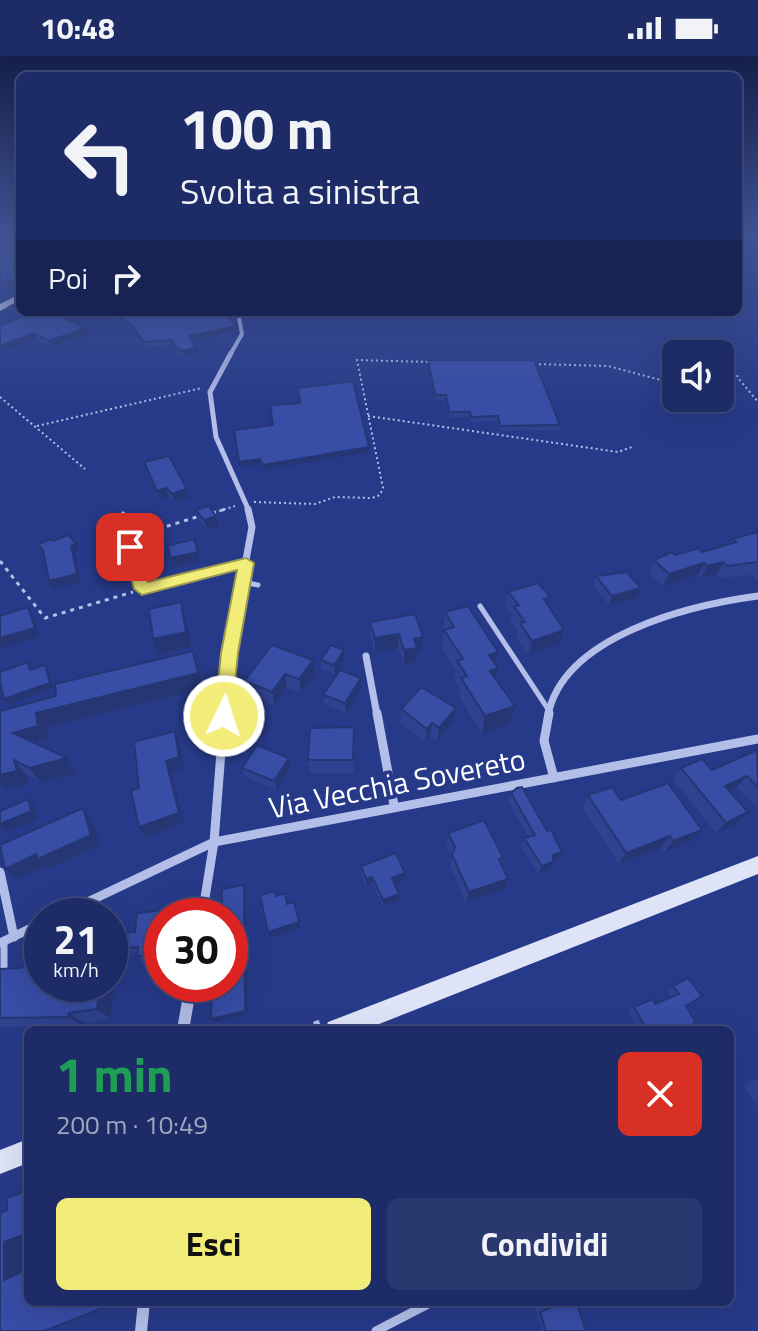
<!DOCTYPE html>
<html lang="it">
<head>
<meta charset="utf-8">
<style>
	:root { --surface:#1d2c67; --page:#2a3870; --text:#f1f3f6; --muted:#a0a7c0; --line:#3b487b; --accent:#f2ed79 }
	body { margin:0; font-family:"Titillium Web",sans-serif; background:var(--page); color:var(--text); height:100vh; display:flex; flex-direction:column; font-size:30px; white-space:nowrap }
	* { box-sizing:border-box; margin:0 }
	p { font-size:26px; color:var(--muted) }
	.icon { flex:none; width:44px; height:44px; fill:none; stroke:currentColor; stroke-width:2; stroke-linecap:round; stroke-linejoin:round }
	.map { position:relative; flex:1; overflow:hidden }
	.side { position:absolute; left:24px; top:970px; width:710px; height:280px; display:flex; flex-direction:column; background:var(--surface); border-radius:12px; box-shadow:0 8px 32px #0002,0 0 0 2px var(--line) }
	.side>* { flex:none }
	.banner { position:absolute; left:16px; top:16px; width:726px; height:244px; border-radius:12px; box-shadow:0 8px 32px #0002,0 0 0 2px var(--line); background:#1d2c67; color:var(--text); overflow:hidden }
	.fabs { position:absolute; left:662px; top:284px; display:grid; gap:16px }
	.fabs a { display:grid; place-items:center; width:72px; height:72px; border-radius:12px; background:var(--surface); box-shadow:0 8px 32px #0002,0 0 0 2px var(--line); font-size:40px }
	.speed { position:absolute; left:24px; top:842px; display:flex; gap:16px; font-size:40px; font-weight:700; text-align:center }
	.speed>* { display:grid; place-content:center; width:104px; height:104px; border-radius:50%; background:var(--surface); box-shadow:0 8px 32px #0002,0 0 0 2px var(--line); line-height:1 }
	.speed small { font-size:20px; font-weight:400 }
	.speed .limit { border:12px solid #d22; background:#fff; color:#111 }
	.pin { position:absolute; display:grid; place-items:center; width:68px; height:68px; color:#fff; margin:-34px; border-radius:16px; box-shadow:0 4px 12px #0006 }
	.me { position:absolute; width:88px; margin:-44px; rotate:4deg; stroke-linejoin:round; filter:drop-shadow(0 0 6px #0008) }
	.turn { display:flex; align-items:center; gap:28px; height:168px; padding:0 32px; font-size:36px }
	.turn .icon { width:104px; height:104px; stroke-width:2.5 }
	.turn b { display:block; font-size:56px; line-height:68px }
	.then { display:flex; align-items:center; height:76px; padding:0 32px; background:#0003; gap:16px; font-size:30px }
	.round { display:grid; place-items:center; flex:none; width:84px; height:84px; border-radius:12px; background:var(--page) }
	.headline { display:flex; align-items:center; justify-content:space-between; height:136px; padding:0 32px }
	h1 { font-size:48px; font-weight:700; line-height:60px; color:#1e9e55 }
	.button { display:flex; gap:16px; margin-top:auto; padding:16px 32px }
	.button a { flex:1; height:92px; border-radius:12px; background:var(--accent); color:#111; font-size:32px; font-weight:700; line-height:92px; text-align:center }
	.button a+a { background:var(--page); color:var(--text) }
	.status { display:flex; justify-content:space-between; align-items:center; height:56px; padding:0 40px; background:var(--surface); direction:ltr }
	.status svg { height:22px; fill:currentColor }
	.map>svg:first-child { display:block }
	.lines { fill:none; stroke-linecap:round; stroke-linejoin:round }
	.path-far2 { stroke:#b4bfe9; stroke-width:2; stroke-dasharray:2 3; stroke-linecap:butt }
	.path-far1 { stroke:#b4bfe9; stroke-width:3; stroke-dasharray:4 5; stroke-linecap:butt }
	.path { stroke:#b4bfe9; stroke-width:5; stroke-dasharray:6 9; stroke-linecap:butt }
	.lane-far2 { stroke:#b4bfe9; stroke-width:5 }
	.lane-far1 { stroke:#b4bfe9; stroke-width:7 }
	.lane { stroke:#b4bfe9; stroke-width:9 }
	.street-far4 { stroke:#b4bfe9; stroke-width:4 }
	.street-far3 { stroke:#b4bfe9; stroke-width:5 }
	.street-far2 { stroke:#b4bfe9; stroke-width:7 }
	.street-far1 { stroke:#b4bfe9; stroke-width:9 }
	.street { stroke:#b4bfe9; stroke-width:12 }
	.secondary { fill:#dee3f8; fill-rule:evenodd }
	.wall { fill:#2f428f }
	.shaded-wall { fill:#263674 }
	.building { fill:#374da6; stroke:#263674; stroke-width:2 }
	.route { fill:#f2ed79; stroke:#9d9a4f; stroke-width:2 }
	.labels { text-anchor:middle; dominant-baseline:central; stroke-width:8; stroke-linejoin:round; paint-order:stroke }
	.street-label { font-size:30px; fill:#fff; stroke:#273a89 }
</style>
</head>
<body>
<div class="status"><b>10:48</b><svg viewBox="0 0 49 12"><path d="M0 12V9h3v3zM5 12V6h3v6zM10 12V3h3v9zM15 12V0h3v12zM26 1h20v11H26zM47 4h2v5h-2z"/></svg></div>
<div class="map">
<svg width="758" height="1275" viewBox="0 0 758 1275">
	<rect width="100%" height="100%" fill="#273a89"/>
	<g class="lines">
		<!-- path-far2 -->
		<path class="path-far2" d="M720,285L718,288L739,323L758,346
			M534,308L608,310L676,328
			M0,341L85,413
			M368,360L618,396L632,391
			M37,370L202,332
			M254,446L315,448L335,441L372,442L380,439L383,432L357,304L431,306
			M219,455L235,450"/>
		<!-- path-far1 -->
		<path class="path-far1" d="M122,456L145,477L200,460
			M212,457L226,453
			M0,505L45,562L133,536"/>
		<!-- path -->
		<path class="path" d="M300,974L322,965"/>
		<!-- lane-far2 -->
		<path class="lane-far2" d="M243,526L258,529
			M480,550L548,653"/>
		<!-- lane-far1 -->
		<path class="lane-far1" d="M4,886V918"/>
		<!-- lane -->
		<path class="lane" d="M376,1275L432,1246"/>
		<!-- street-far4 -->
		<path class="street-far4" d="M230,299L242,278L238,256"/>
		<!-- street-far3 -->
		<path class="street-far3" d="M231,297L210,336L216,381L249,455"/>
		<!-- street-far2 -->
		<path class="street-far2" d="M130,491L142,533L246,507
			M366,600L377,659
			M224,659L229,597L252,471L248,453
			M548,659C564,579 691,549 758,540"/>
		<!-- street-far1 -->
		<path class="street-far1" d="M377,657L394,749
			M549,657L544,685L554,722
			M0,816L14,881
			M58,860L214,786L758,683
			M202,860L214,786L224,657
			M0,887L42,867"/>
		<!-- street -->
		<path class="street" d="M183,974L191,928
			M141,1275L144,1246"/>
		<!-- secondary -->
		<path class="secondary" d="M20,238V244L0,255V248Z
			M758,800V818L364,974H325L328,966L336,963Z
			M28,1083V1107L0,1118V1094Z"/>
	</g>
	<!-- wall -->
	<path class="wall" d="M0,180H20V230L0,228Z
		M20,247V256H53L86,272L88,278L51,291L36,283L24,261L13,255L11,250Z
		M107,256H224L236,270V275L192,285L196,297L184,300L176,296L174,289L146,291L136,276L116,262L115,258Z
		M428,304L560,369L559,374L500,375L497,365L471,366L470,361H449L445,344H435L428,309Z
		M144,406L190,442L175,446L169,441L160,443Z
		M196,454L218,470L207,474L199,464Z
		M758,476V523L757,524L751,519L720,522L717,518L701,522L698,519L663,531L649,517L654,504L675,499L702,496L730,488L732,483Z
		M596,520L637,542L609,549L593,530Z
		M508,536L548,549L564,574L560,588L528,599L516,582L518,575L510,566L512,559L505,550Z
		M445,556L498,612L496,622L515,650L510,668L482,678L459,640L460,632L454,624L456,615L442,593Z
		M370,566L423,581L422,596H417L416,606L404,608L398,592L375,596L370,580Z
		M193,595L203,633L47,672L48,684L37,688L67,702L77,717L40,726L26,719L28,729L6,734L0,728V655L56,640Z
		M313,604L315,618L301,637L287,632L275,650L247,639L244,625Z
		M321,604H345L335,618L322,613Z
		M361,632L346,657L324,648L323,639Z
		M456,652L454,665L437,685L430,681L425,686L400,667L401,653Z
		M354,684V717H310L308,704Z
		M758,694V753L737,731L730,735L748,756L738,767L716,777L673,723L681,712L712,714Z
		M291,711L277,734L245,721L242,712Z
		M511,737L559,803L553,805L549,814L538,818L521,790L524,782L528,781L508,745Z
		M588,739L621,744L692,785L664,796L661,791L619,808L582,752Z
		M448,777L503,801L501,807L504,833L466,847L450,810L452,801L446,788Z
		M361,810L405,817L404,825L395,828L399,838V845L383,850L372,828L366,830L361,818Z
		M164,854L168,860H162V903L142,906L137,900V897L132,898L126,892L135,876Z
		M31,903L117,908L110,963L84,967L83,970L3,971L0,970V914L21,912Z
		M673,930L696,967L682,974H638L628,955L634,951L655,948L671,941L667,935Z
		M758,1022V1052L744,1030Z
		M552,1246H576L586,1275H542L535,1252Z"/>
	<!-- shaded-wall -->
	<path class="shaded-wall" d="M236,270V275L191,285L190,280Z
		M86,272L88,278L51,291L49,285Z
		M34,277L36,283L0,296V290Z
		M195,292L196,297L184,300L183,295Z
		M369,391V396L264,414L263,409Z
		M260,403L261,408L240,411L239,406Z
		M166,432L169,441L160,443L157,435Z
		M187,433L190,442L175,446L172,438Z
		M216,460L218,470L207,474L204,464Z
		M76,487L79,495L75,498L81,526L53,533L49,525L71,490Z
		M198,496L200,505L174,512L171,502Z
		M166,503L168,508L146,513L144,508Z
		M723,506L717,518L701,522L707,510Z
		M704,507L698,519L663,531L669,518Z
		M641,532L637,542L609,549L612,540Z
		M181,546L186,561L191,591L158,598L153,583Z
		M28,551L33,560L40,581L0,592V582Z
		M564,574L560,588L528,599L532,585Z
		M399,578L398,592L375,596V582Z
		M423,581L422,596H417L416,606L404,608V594L414,583Z
		M344,594L345,604L335,618L334,609Z
		M193,595L203,633L47,672L48,684L24,691L13,677L36,657Z
		M498,596L494,613L498,612L494,630L487,633L489,599Z
		M313,604L315,618L301,637L299,623Z
		M45,609L48,615L54,632L8,649L4,643Z
		M285,618L287,632L275,650L272,636Z
		M361,622V632L346,657L345,647Z
		M515,650L510,668L482,678L485,660Z
		M456,652L454,665L437,685L439,672Z
		M432,667L430,681L425,686L427,673Z
		M175,675L180,687L184,712L171,716L184,767L145,781L139,771L166,705Z
		M67,702L77,717L40,726L29,712Z
		M289,702L291,711L277,734L274,725Z
		M14,704L26,719L28,729L6,734L0,728V719Z
		M747,720L737,731L716,741L725,730Z
		M28,743L35,751L38,763L6,777L0,771V768Z
		M83,752L91,763L100,789L48,813L44,810L16,823L5,813Z
		M748,756L738,767L716,777L726,767Z
		M702,774L692,785L664,796L673,785Z
		M670,780L661,791L619,808L626,797Z
		M562,796L559,803L549,806L553,799Z
		M553,806L549,814L538,818L542,810Z
		M405,817L404,825L392,829V822Z
		M372,821V828L366,830V823Z
		M508,823L504,833L466,847L469,836Z
		M244,829L246,834L248,958L214,966L211,963L245,955Z
		M399,838V845L383,850V844Z
		M299,866L301,872L270,882L268,876Z
		M110,901L117,908L110,963L97,953L100,928H110Z
		M69,957L84,967L83,970L68,961Z
		M28,1177V1182L22,1185V1220L4,1224V1186Z"/>
	<!-- building -->
	<path class="building" d="M0,180H20V226L0,224Z
		M20,247V255L11,250Z
		M23,256H53L86,272L49,285L34,277L0,290V269L29,259Z
		M116,256H224L236,270L190,280L195,292L183,295L175,291L172,284L144,286L134,272L115,257Z
		M428,304H534L560,369L500,370L498,360L471,361L470,356H449L446,339H435Z
		M353,325L369,391L263,409L260,403L239,406L234,374L273,369L270,349L300,347L298,332Z
		M169,400L187,433L172,438L166,432L157,435L144,406Z
		M209,450L216,460L204,464L196,454Z
		M758,476V506L727,510L723,506L707,510L704,507L669,518L654,504L672,496L675,499L699,492L702,496L736,486L732,483Z
		M157,477L166,503L144,508L137,484Z
		M68,479L76,487L71,490L77,518L49,525L43,494L38,488L51,483L53,485Z
		M194,483L198,496L171,502L167,490Z
		M627,516L641,532L612,540L596,520Z
		M538,527L550,541L544,543L564,574L532,585L520,567L525,566L514,551L519,549L508,536Z
		M181,546L186,576L153,583L149,553Z
		M468,550L498,596L489,599L498,612L490,615L515,650L485,660L461,622L467,620L457,605L463,603L444,574L454,571L445,556Z
		M28,551L35,572L0,582V560Z
		M415,558L423,581L414,583L417,592L404,594L399,578L375,582L370,566Z
		M272,589L313,604L299,623L285,618L272,636L244,625Z
		M331,589L344,594L334,609L321,604Z
		M193,595L198,617L36,657L38,670L13,677L67,702L29,712L14,704L17,715L0,719V655L56,640L55,628Z
		M28,606L30,614L45,609L50,627L4,643L0,627V616Z
		M340,614L361,622L345,647L323,639Z
		M421,631L456,652L439,672L432,667L427,673L401,653Z
		M354,671L353,704H308L310,672Z
		M175,675L179,701L166,705L179,757L139,771L131,735L139,732L134,686Z
		M257,689L289,702L274,725L242,712Z
		M757,694L758,731L747,720L725,730L748,756L726,767L681,712L702,703L712,714Z
		M668,727L702,774L673,785L670,780L626,797L588,739L612,731L621,744Z
		M522,731L547,775L551,774L562,796L553,799V806L542,810L524,782L535,779L511,737L517,732Z
		M28,743L31,755L0,768V755Z
		M83,752L91,779L38,803L36,798L5,813L0,789Z
		M484,764L503,801L499,803L508,823L469,836L452,799L455,791L448,777Z
		M396,797L405,817L392,822L399,838L383,844L372,821L366,823L361,810Z
		M244,829L245,955L211,963L212,928H230V860H222V833Z
		M275,835L276,840L285,837L287,848L294,846L299,866L268,876L260,839Z
		M164,854L163,860H162V897L137,900L138,891L126,892L128,876H135L137,857Z
		M28,892L42,893V928H100L97,953L69,957L68,961L0,962V913L21,912L31,903Z
		M688,922L702,940L686,950L696,967L680,974H647L634,951L653,943L655,948L679,938L673,930Z
		M572,968L575,974H560Z
		M28,1134V1177L4,1186V1224L28,1213V1246H113V1248L44,1275H0V1157L7,1154V1142Z
		M565,1246H576L586,1275H546L540,1256Z"/>
	<!-- sky -->
	<linearGradient id="sky" x2="0" y2="1"><stop stop-color="#15204b"/><stop offset="0.5" stop-color="#415597"/><stop offset="1" stop-color="#415597" stop-opacity="0"/></linearGradient>
	<rect width="758" height="358" fill="url(#sky)"/>
	<!-- route -->
	<path class="route" d="M130,487L138,491L148,526L246,502L254,507L238,597L231,665H218L215,660L221,597L237,514L142,539L134,533L123,491Z"/>
	<g class="labels">
		<!-- street labels -->
		<g class="street-label">
			<text transform="translate(397 727) rotate(-11)">Via Vecchia Sovereto</text>
		</g>
	</g>
</svg>
<div class="fabs">
<a><svg class="icon" aria-label="sound" viewBox="0 0 24 24"><path d="M4 9h4l5-4v14l-5-4H4zM17 9q2 3 0 6"/></svg></a>
</div>
<div class="speed"><div>21<small>km/h</small></div><div class="limit">30</div></div>
<div class="pin" style="left:130px;top:491px;background:#d93025"><svg class="icon" aria-label="arrive" viewBox="0 0 24 24"><path d="M6 21V4h12l-3 4 3 4H6"/></svg></div>
<svg class="me" style="left:224px;top:660px" viewBox="-20 -20 40 40"><circle r="17" fill="#f2ed79" stroke="#fff" stroke-width="3"/><path d="M0-11L8 9 0 5-8 9z" fill="#fff"/></svg>
<div class="banner">
<div class="turn"><svg class="icon" aria-label="left" viewBox="0 0 24 24"><path d="M17 20v-9H6M10 6l-5 5 5 5"/></svg><div><b>100 m</b>Svolta a sinistra</div></div>
<div class="then">Poi<svg class="icon" aria-label="right" viewBox="0 0 24 24"><path d="M7 20v-9h11M14 6l5 5-5 5"/></svg></div>
</div>
<section class="side">
<div class="headline"><div><h1>1 min</h1><p>200 m · 10:49</p></div><a class="round" style="background:#d93025;color:#fff"><svg class="icon" aria-label="close" viewBox="0 0 24 24"><path d="M6 6l12 12M18 6L6 18"/></svg></a></div>
<div class="button"><a>Esci</a><a>Condividi</a></div>
</section>
</div>
</body>
</html>
